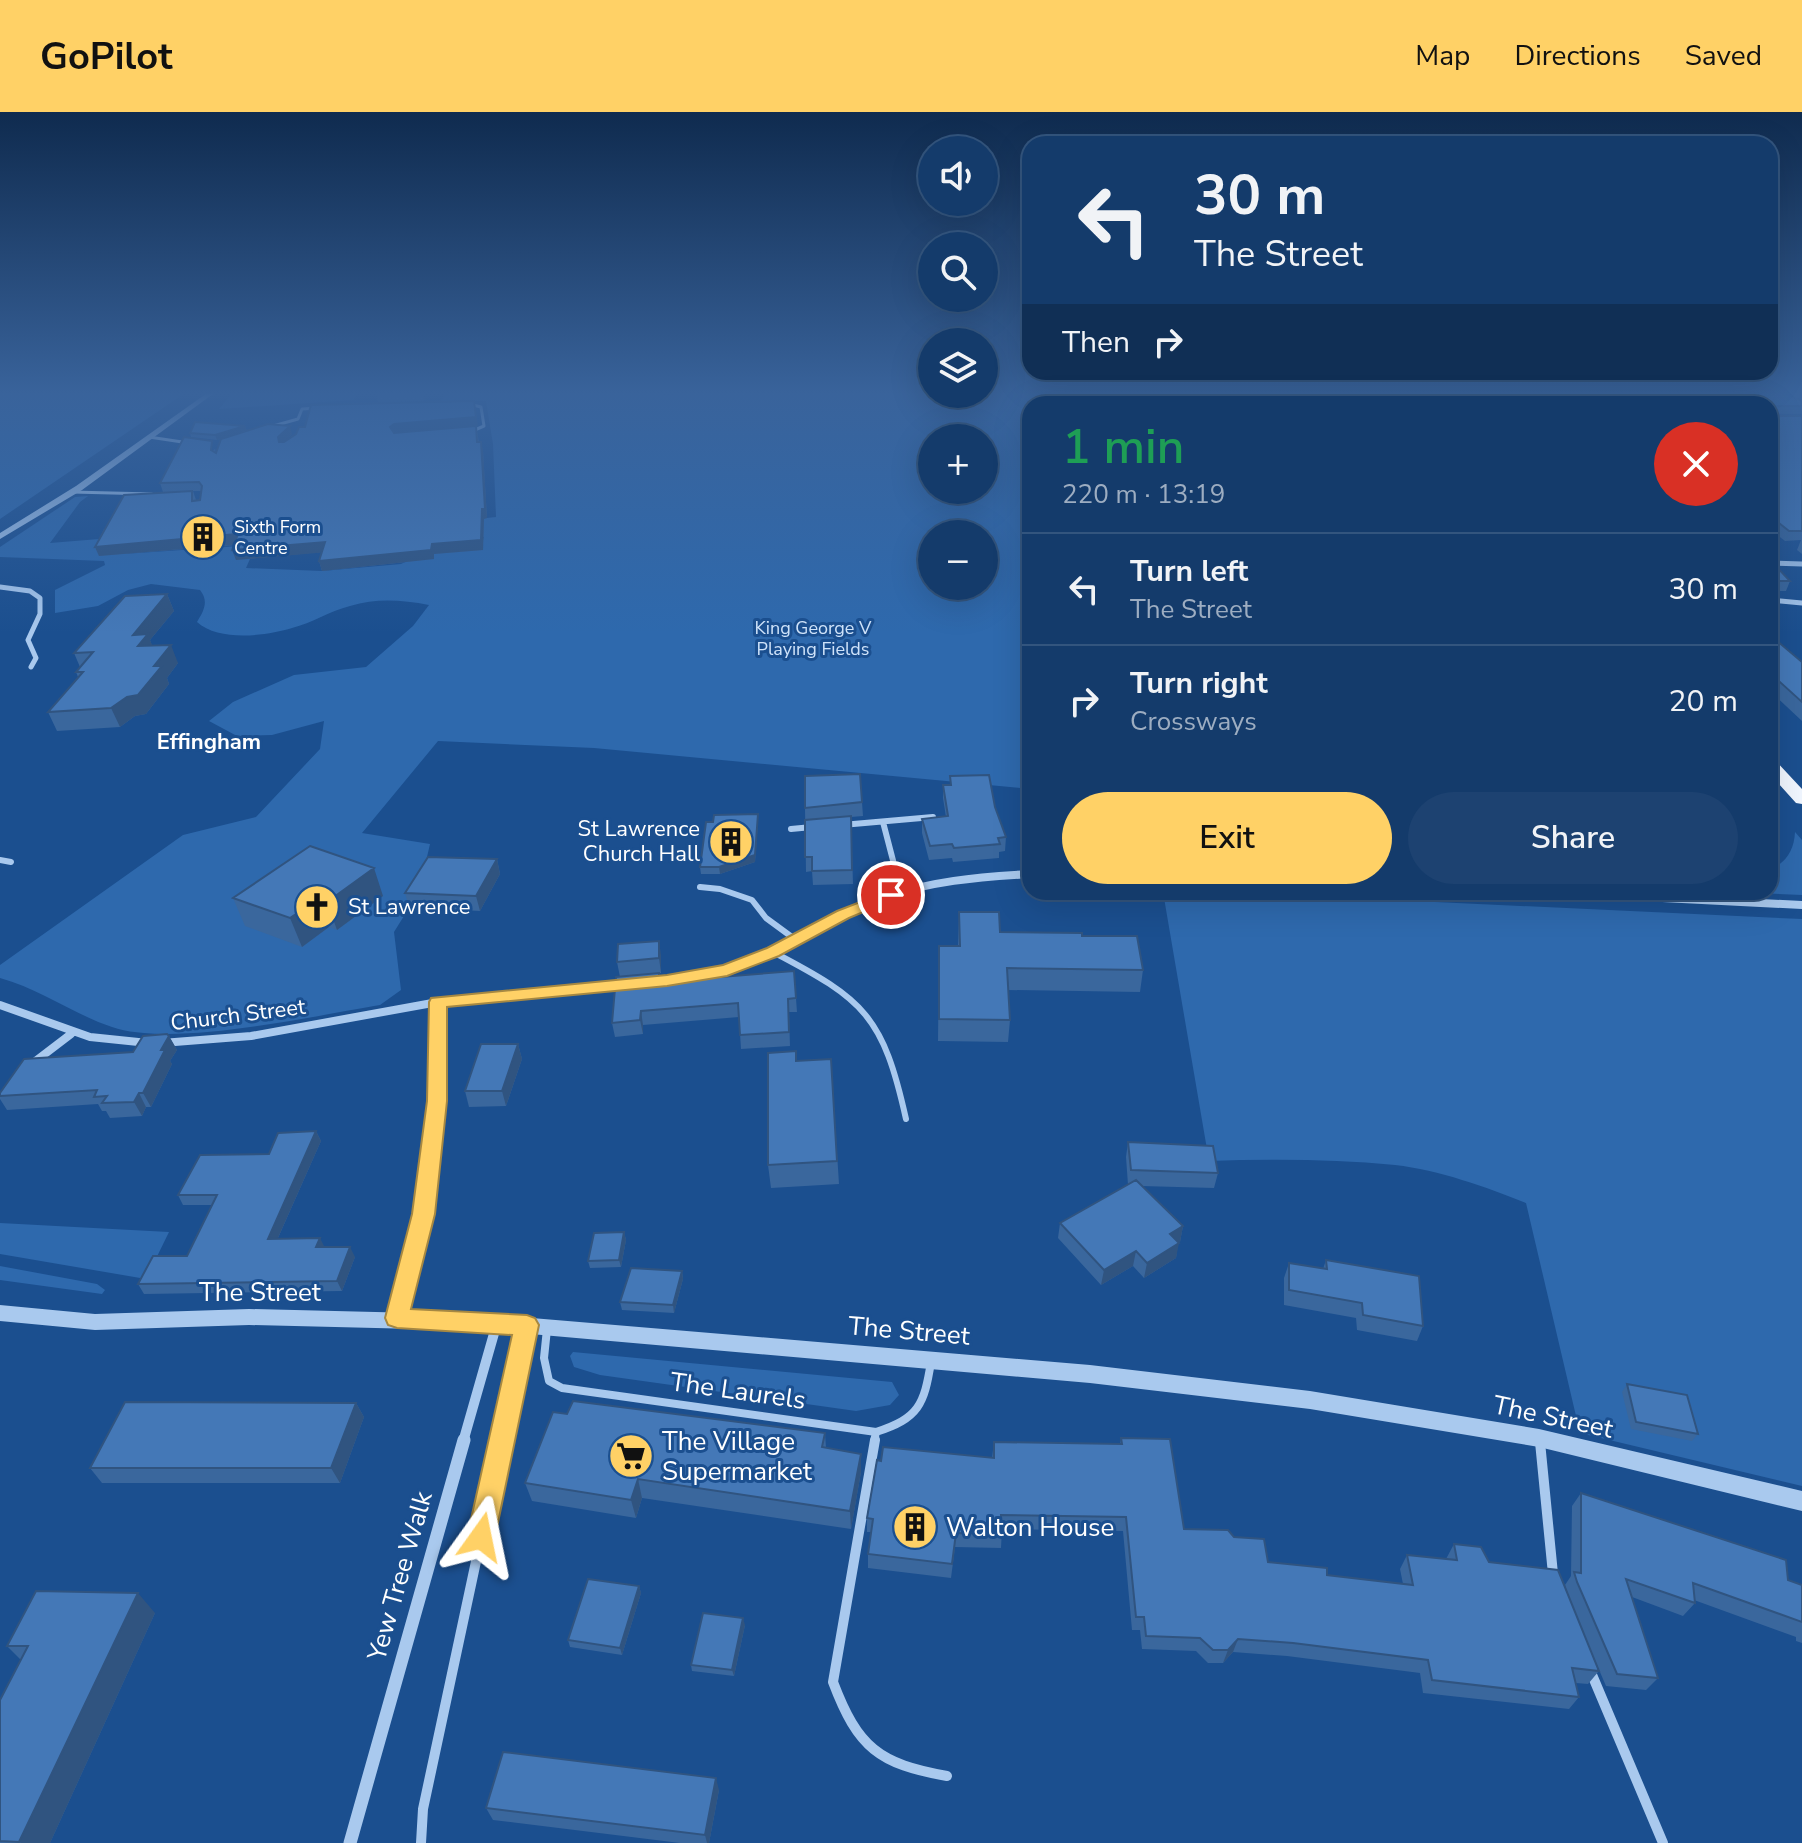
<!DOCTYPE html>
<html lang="en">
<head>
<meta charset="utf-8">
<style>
	:root { --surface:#143b6b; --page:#1d4271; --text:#f1f3f6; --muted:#9dadc1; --line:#33557e; --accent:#ffd166 }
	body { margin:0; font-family:"Nunito Sans",sans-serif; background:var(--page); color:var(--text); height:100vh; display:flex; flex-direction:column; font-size:30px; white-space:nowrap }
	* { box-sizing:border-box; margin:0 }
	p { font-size:26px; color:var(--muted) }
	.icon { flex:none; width:44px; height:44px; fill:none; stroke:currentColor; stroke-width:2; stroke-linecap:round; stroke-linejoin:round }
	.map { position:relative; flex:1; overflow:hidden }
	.panel { position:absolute; left:1022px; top:284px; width:756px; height:504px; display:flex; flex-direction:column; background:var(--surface); border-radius:24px; box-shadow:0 8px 32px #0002,0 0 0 2px var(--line) }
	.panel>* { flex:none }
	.top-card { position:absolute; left:1022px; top:24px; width:756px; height:244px; border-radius:24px; box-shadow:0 8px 32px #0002,0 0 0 2px var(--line); background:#143b6b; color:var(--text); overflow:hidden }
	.controls { position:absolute; left:918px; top:24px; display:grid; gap:16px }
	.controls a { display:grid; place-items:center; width:80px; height:80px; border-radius:50%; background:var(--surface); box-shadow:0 8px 32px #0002,0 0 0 2px var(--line); font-size:40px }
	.pin { position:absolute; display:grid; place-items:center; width:68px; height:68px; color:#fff; margin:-34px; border:4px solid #fff; border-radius:50%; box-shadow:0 2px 8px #0007 }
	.me { position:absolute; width:88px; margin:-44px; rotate:12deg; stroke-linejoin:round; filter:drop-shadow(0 0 6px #0008) }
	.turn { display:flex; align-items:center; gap:28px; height:168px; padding:0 40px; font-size:36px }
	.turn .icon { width:104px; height:104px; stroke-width:2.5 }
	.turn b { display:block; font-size:56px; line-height:68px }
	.then { display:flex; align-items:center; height:76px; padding:0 40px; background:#0003; gap:16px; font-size:30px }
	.round { display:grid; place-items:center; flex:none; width:84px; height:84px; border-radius:42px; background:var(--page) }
	.headline { display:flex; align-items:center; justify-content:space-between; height:136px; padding:0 40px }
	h1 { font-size:48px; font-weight:600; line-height:60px; color:#1e9e55 }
	.cta { display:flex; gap:16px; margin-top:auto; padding:16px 40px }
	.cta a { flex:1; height:92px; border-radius:48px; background:var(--accent); color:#111; font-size:32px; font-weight:600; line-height:92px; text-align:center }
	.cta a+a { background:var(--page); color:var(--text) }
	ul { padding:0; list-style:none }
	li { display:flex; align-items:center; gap:24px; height:112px; padding:0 40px; border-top:2px solid var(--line) }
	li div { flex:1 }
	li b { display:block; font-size:30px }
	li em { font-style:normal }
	header { display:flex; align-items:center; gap:48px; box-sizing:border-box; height:112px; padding:0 40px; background:var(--accent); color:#111 }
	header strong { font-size:38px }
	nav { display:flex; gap:44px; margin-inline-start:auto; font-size:28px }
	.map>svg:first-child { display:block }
	.green { fill:#2e69ad; fill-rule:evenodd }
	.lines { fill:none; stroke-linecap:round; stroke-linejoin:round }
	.service-far3 { stroke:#a9c9ee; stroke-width:3 }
	.service-far2 { stroke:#a9c9ee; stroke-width:6 }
	.service-far1 { stroke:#a9c9ee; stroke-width:8 }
	.service { stroke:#a9c9ee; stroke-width:10 }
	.minor-far4 { stroke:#a9c9ee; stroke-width:5 }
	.minor-far3 { stroke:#a9c9ee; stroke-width:6 }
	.minor-far2 { stroke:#a9c9ee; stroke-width:8 }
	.minor-far1 { stroke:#a9c9ee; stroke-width:10 }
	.minor { stroke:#a9c9ee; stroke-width:13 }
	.tertiary { fill:#a9c9ee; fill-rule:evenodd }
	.primary { fill:#f0f6ff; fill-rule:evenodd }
	.wall { fill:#3a679d; fill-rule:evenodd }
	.shaded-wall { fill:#305480 }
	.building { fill:#4478b7; stroke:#305480; stroke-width:2 }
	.route { fill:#ffd166; stroke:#a68842; stroke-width:2 }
	.labels { text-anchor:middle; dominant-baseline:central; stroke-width:6; stroke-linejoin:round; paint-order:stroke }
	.far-poi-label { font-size:18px; fill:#fff; stroke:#1b4f8f; text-anchor:start }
	.far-park-label { font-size:18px; fill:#cfe3fa; stroke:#1b4f8f }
	.far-quarter-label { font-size:22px; font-weight:bold; fill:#fff; stroke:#1b4f8f }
	.poi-label { font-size:22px; fill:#fff; stroke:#1b4f8f; text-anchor:end }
	.street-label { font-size:22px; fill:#fff; stroke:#1b4f8f }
	.near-street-label { font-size:26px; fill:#fff; stroke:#1b4f8f }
	.near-poi-label { font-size:26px; fill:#fff; stroke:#1b4f8f; text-anchor:start }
</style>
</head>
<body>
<header>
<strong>GoPilot</strong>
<nav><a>Map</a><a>Directions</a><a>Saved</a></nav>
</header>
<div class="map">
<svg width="1802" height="1731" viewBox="0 0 1802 1731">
	<rect width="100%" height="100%" fill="#1b4f8f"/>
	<!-- green -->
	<path class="green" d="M0,279H188L0,407Z
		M234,279H361L353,288L219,297Z
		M447,279H650L663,283L733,279H932V282H984V279H1452L1447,292H1030V737H1026L1020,676L594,636L438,629L362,721L430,732L424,758L432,759L394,820L401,878L380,893C313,904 173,936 112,915C73,902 40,877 0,866V853L183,723L256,705L320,637L324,609L272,623L237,624L209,609L233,590L294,563L366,555L413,514L429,493C401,488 377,486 350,494C330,499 312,511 292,516C266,524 219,530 197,510C204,499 209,489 200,478L151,472L128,478L98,494L55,501V478L105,453L104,449L0,445V435L75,385L88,384L80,390L50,431L99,427L104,417L110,416L123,442L241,434L253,440L246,456L322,459L401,452L435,436L483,428L484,425L427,430L477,407L496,405L493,332L486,289H441ZM932,326H984V378H932ZM932,422H984V474H932Z
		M1795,720L1802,728V783L1731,780H1770V758C1787,750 1794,738 1795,720Z
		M1163,780H1221L1802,807V1374L1580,1321L1526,1091C1486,1075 1439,1058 1395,1053C1334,1047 1271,1047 1209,1049Z
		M0,1111L169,1120L146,1167L0,1142Z
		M0,1154L97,1172L105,1178L102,1182L0,1168Z
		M573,1240L892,1270L899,1283L890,1293L856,1299L600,1263L574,1255L570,1244Z"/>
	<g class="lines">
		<!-- service-far3 -->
		<path class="service-far3" d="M469,292L481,295L484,314L470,320
			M273,314L298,307L302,297L318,296
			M149,325L189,331
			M72,380L152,382"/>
		<!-- service-far2 -->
		<path class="service-far2" d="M700,775L720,777L752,788L766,806L796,828
			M773,840C865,888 883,904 906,1007"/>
		<!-- service-far1 -->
		<path class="service-far1" d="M547,1217L544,1246L549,1269L562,1276L876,1320C919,1306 924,1293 931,1250
			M502,1330L527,1214
			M874,1330L876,1320"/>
		<!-- service -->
		<path class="service" d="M875,1328L833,1570C858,1636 879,1652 947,1664
			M1540,1330L1553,1462
			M1590,1558L1663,1731
			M421,1731L423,1697L502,1328"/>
		<!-- minor-far4 -->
		<path class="minor-far4" d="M1770,451L1802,452
			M0,475L30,479L40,486V502L28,528L36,546L31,555
			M1770,488L1802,491"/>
		<!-- minor-far3 -->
		<path class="minor-far3" d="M883,710L896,760
			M842,713L933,705
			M791,717L812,715
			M0,748L11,750"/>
		<!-- minor-far2 -->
		<path class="minor-far2" d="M895,758L906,777
			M1545,780L1802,793
			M650,870C693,865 735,857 775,839C810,823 842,800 879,787C928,769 979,765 1030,762
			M0,893L90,925L148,931
			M162,931L251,924L438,890L624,873
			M33,951L71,922
			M434,1012L438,890"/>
		<!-- minor-far1 -->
		<path class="minor-far1" d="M397,1206L423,1102L434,1010
			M463,1330L497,1211"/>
		<!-- minor -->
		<path class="minor" d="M350,1731L464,1328"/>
		<!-- tertiary -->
		<path class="tertiary" d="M210,279H217L82,378L0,427V421L76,374Z
			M0,1193L95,1202L249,1197L497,1203L1090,1253L1310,1279L1539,1317L1802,1379V1399L1539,1335L1310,1297L1090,1271L497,1219L249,1213L95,1218L0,1209Z"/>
		<!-- primary -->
		<path class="primary" d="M1475,279H1483L1479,292H1469Z
			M1770,647L1776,649L1802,677V692L1796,691L1770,662Z"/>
	</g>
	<!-- wall -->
	<path class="wall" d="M427,279L428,284L424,289L378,290L376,281Z
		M1504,279H1781L1802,289V302H1771L1773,304H1802V442L1797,438L1801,428L1785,429L1770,417V292H1521Z
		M1782,279H1802V288Z
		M245,314L247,319L292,322L284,330L305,315L478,314L395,321L476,314L479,330L483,339L487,406L484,407L483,438L434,442V447L322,459L319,449L322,440L236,448L232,438L234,433L99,444L95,435L163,380L160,371L215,337L216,341L221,327L217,328L191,325L190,321ZM193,379H201L200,388H196Z
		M1770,448L1790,469L1786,479H1770Z
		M167,482L174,499L150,528L152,534L178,551L167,566L169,572L146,602L135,604L120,615L57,619L48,600L78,565L76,560L80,555L74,541Z
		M1770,523L1802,550V609L1770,579Z
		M860,662L863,704L851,705L853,772L813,773L812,759L806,760L805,696Z
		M950,664L995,695L1006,725L1005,739L999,740V746L953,750L952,746L929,748L922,721V707L946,705L943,686V673H950Z
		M758,709L755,750L720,762H701L700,755Z
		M497,747L500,762L480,799L409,795L405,781Z
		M383,784L337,818L329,815L302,835L245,814L233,786Z
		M959,800L1000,820L1082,824L1143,858L1140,880L1008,878L1010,908L1008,930L938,929L939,834H958Z
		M661,843V861L620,865L617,850Z
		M794,859L797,900H789L790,934L741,937L739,905L643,913V922L615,925L612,911L660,870Z
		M169,924L177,938L170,949L172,952L151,995H146L142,1004L110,1006L106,999H102L98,992L7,998L0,987V981L133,940Z
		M518,932L522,947L506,994L469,995L465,979Z
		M831,947L839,1072L771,1076L768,1053L796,949Z
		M316,1019L321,1029L278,1126L325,1135L355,1145L342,1179L144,1182L138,1172L187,1144L212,1093H183L178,1083L269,1042Z
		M1128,1030L1218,1061L1214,1076L1141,1074L1183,1114L1180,1130H1178L1176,1146L1144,1166L1133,1154L1101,1173L1058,1126L1060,1111L1128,1073L1126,1045Z
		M624,1120L626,1128L621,1155L590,1156L588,1149Z
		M1326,1148L1423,1214L1417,1229L1357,1218L1356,1206L1284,1193V1166L1289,1151L1323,1157Z
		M682,1159L683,1167L674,1201L622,1198L620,1190Z
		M1627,1272L1698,1322L1692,1329L1631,1317L1622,1280Z
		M356,1291L364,1305L340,1371H102L90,1356Z
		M567,1302L825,1321L826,1336L861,1342V1360L851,1417L642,1386L636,1406L532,1389L525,1371Z
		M1121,1326L1184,1417L1234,1425L1268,1450L1327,1463L1403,1472L1400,1457L1407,1443L1446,1447L1454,1432L1489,1450L1567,1480L1565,1473L1571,1464L1572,1394L1581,1381L1788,1468L1802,1473V1531L1796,1529V1525L1694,1488L1695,1491L1683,1504L1632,1485L1658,1566L1646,1578L1606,1574L1578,1509L1599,1559L1588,1572L1576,1571L1579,1585L1569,1597L1423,1581L1420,1561L1287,1544L1233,1540L1223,1551H1208L1196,1539L1142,1537L1140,1518H1132L1123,1419L1002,1417L1001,1436L955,1435L951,1466L868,1456V1442L871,1420H867V1406L992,1346L994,1330L1120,1332Z
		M639,1474L641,1481L622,1543L570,1535L568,1528Z
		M155,1501L50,1731H0V1588L21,1548L7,1534Z
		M745,1513L734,1564L692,1559L691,1553Z
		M719,1678L709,1731H680L493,1708L486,1696Z"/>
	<!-- shaded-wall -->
	<path class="shaded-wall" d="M419,279H427L428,284L424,289L422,280Z
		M474,289L478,314L396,321L392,324L390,315L394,312Z
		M245,314L247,319L217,328L215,323Z
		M290,314L292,322L281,334L278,325Z
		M481,330L483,339L487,406L484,407L483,438L434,442V447L322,459L319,449L432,432Z
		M238,422L242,432L99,444L95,435Z
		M325,430L328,440L236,448L232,438Z
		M167,482L174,499L150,528L155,540L146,552L133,523Z
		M171,533L178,551L167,566L169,572L146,602L135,604L120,615L111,596L154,554Z
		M758,702L755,750L720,762L719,755Z
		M497,747L500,762L480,799L476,784Z
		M374,756L383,784L337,818L327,790Z
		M318,787L329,815L302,835L290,806Z
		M659,829L661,843V861L659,846Z
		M641,899L643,913V922L640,908Z
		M169,924L177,938L170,949L172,952L151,995L143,981L161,938Z
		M518,932L522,947L506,994L502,979Z
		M139,981L146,995L142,1004L134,990Z
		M316,1019L321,1029L273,1137L268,1127Z
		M1183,1114L1180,1130L1167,1137L1170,1122Z
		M624,1120L626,1128L621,1155L619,1148Z
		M320,1126L325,1136L316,1135Z
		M1179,1131L1176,1146L1144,1166L1147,1151Z
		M350,1135L355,1145L342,1179L337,1169Z
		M1136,1139L1133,1154L1101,1173L1104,1158Z
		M682,1159L683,1167L674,1201L673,1193Z
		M356,1291L364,1305L340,1371L331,1356Z
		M861,1342V1360L851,1417L850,1399Z
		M638,1367L642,1386L636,1406L631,1388Z
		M639,1474L641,1481L622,1543L620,1536Z
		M138,1481L155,1501L50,1731H21L19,1730Z
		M743,1506L745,1513L734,1564L732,1558Z
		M1238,1527L1233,1540L1223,1551L1228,1538Z
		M716,1666L719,1678L709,1731H707L705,1723Z"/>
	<!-- building -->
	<path class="building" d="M378,279H422L376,281Z
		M1516,279H1781L1802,289V294H1773L1770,299V292H1534Z
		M474,289L476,305L394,312L390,315L394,321L476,314L477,330H481L485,397H482L481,428L432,432L431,438L319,449L325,430L232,438L238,422L95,435L124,383L192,379V389L200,388L202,374L199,370L160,371L184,325L212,329L211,338L216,341L221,327L268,312L290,314L278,325L279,330H284L296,322L299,315H305L311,293Z
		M1770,302L1773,304H1802V419H1789L1770,404Z
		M195,310L245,314L215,323L190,321Z
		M1770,448L1790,469H1770Z
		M167,482L133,523L148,522L138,534L171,533L154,554H162L138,583L127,585L111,596L48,600L83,560H76L93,540L74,541L125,484Z
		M1770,523L1802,550V590L1770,561Z
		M860,662L862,690L805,696V664Z
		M989,663L995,695L1006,725L998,726L1000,732L954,736L952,732L930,734L922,707L948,704L943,673H951L950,664Z
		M758,702L755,743L719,755H700L706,710H713L714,703Z
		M851,704L852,758L812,759V745H805V708Z
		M310,734L374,756L327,790L318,787L290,806L233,786Z
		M428,745L497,747L476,784L405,781Z
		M959,800H999L1000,820L1082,821V824H1137L1143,858L1007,856L1010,908L939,907V834H960Z
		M659,829V846L617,850L618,832Z
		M794,859L796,886L788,887L789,920L740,923L738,891L641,899L640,908L612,911L616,865L659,861V870Z
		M167,922L169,924L161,938H165L143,981H139L134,990L102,991L107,984L94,985L97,978L0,984V981L24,947L133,940L143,924Z
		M481,932H518L502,979H465Z
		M796,939V949L831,947L837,1049L768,1053V941Z
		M316,1019L268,1127L320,1126L316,1135H350L337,1169L138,1172L153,1144H187L217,1083H178L200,1043L269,1042L278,1021Z
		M1128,1030L1213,1034L1218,1061L1131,1058Z
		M1136,1068L1183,1114L1170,1122L1179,1131L1147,1151L1136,1139L1104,1158L1060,1111Z
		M624,1120L619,1148L588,1149L594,1121Z
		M1326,1148L1419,1164L1423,1214L1363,1203L1362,1191L1289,1178V1151L1327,1157Z
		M631,1156L682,1159L673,1193L620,1190Z
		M1627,1272L1687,1283L1698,1322L1636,1310Z
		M573,1289L825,1321L822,1335L861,1342L850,1399L638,1367L631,1388L525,1371L553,1300L567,1302Z
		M125,1290L356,1291L331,1356H90Z
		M1121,1326L1170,1327L1184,1417L1228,1418L1234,1425L1264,1427L1268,1450L1327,1456V1463L1413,1473L1407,1443L1457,1448L1454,1432L1481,1435L1489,1450L1558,1458L1599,1559L1572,1556L1579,1585L1432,1568L1428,1548L1293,1531L1238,1527L1228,1538H1213L1200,1526L1146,1524L1144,1505H1136L1126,1405L1001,1403L1002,1422L956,1421L952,1452L868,1442L873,1407L867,1406L877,1348L881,1349L883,1335L994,1346V1330L1122,1332Z
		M1581,1381L1786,1448L1788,1468L1802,1473V1510L1693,1471L1695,1491L1626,1467L1658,1566L1617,1562L1577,1470L1574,1460L1581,1461Z
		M588,1467L639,1474L620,1536L568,1528Z
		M36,1479L138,1481L19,1730L0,1729V1588L28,1534H7Z
		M703,1501L743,1506L732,1558L691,1553Z
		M503,1640L716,1666L705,1723L486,1696Z"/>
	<!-- sky -->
	<linearGradient id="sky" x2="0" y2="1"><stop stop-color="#0f2b4f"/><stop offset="0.54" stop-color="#39639b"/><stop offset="1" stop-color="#39639b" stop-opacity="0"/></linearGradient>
	<rect width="1802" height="521" fill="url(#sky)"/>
	<!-- route -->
	<path class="route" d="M891,778L897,779L900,783L897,786L849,806L779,844L727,864L667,874L447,895V989L435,1102L411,1197L527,1203L535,1206L539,1213L495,1425L491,1434L481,1438L471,1434L467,1425L512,1223L397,1216L388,1213L385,1206L412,1102L427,989L429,890L431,886L667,863L723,853L767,836L837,799Z"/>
	<!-- icons -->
	<defs>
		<g id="building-disc" transform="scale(2.3)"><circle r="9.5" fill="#ffd166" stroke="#1b4f8f"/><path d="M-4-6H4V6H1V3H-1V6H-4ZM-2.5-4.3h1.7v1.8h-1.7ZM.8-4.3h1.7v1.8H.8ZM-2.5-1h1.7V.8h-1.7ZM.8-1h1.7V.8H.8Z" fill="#111"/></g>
		<g id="church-disc" transform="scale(2.3)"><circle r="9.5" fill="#ffd166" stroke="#1b4f8f"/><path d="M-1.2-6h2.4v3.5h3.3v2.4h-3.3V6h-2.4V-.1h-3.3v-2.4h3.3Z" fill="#111"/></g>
		<g id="supermarket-disc" transform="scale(2.3)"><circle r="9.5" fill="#ffd166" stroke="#1b4f8f"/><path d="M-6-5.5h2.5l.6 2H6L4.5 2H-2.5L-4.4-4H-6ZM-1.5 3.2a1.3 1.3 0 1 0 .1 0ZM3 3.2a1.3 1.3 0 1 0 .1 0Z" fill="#111"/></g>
	</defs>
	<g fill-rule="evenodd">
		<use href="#building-disc" x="203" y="425"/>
		<use href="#building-disc" x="731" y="730"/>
		<use href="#church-disc" x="317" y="795"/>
		<use href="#supermarket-disc" x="631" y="1344"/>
		<use href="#building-disc" x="915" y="1415"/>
	</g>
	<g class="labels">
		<!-- far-poi labels -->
		<g class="far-poi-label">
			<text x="234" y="415">Sixth Form<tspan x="234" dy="21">Centre</tspan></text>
		</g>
		<!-- far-park labels -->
		<g class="far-park-label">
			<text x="813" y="516">King George V<tspan x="813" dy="21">Playing Fields</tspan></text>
		</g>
		<!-- far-quarter labels -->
		<g class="far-quarter-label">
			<text x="209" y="630">Effingham</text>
		</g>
		<!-- poi labels -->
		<g class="poi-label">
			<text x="700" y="717">St Lawrence<tspan x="700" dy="25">Church Hall</tspan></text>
			<text x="348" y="795" text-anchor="start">St Lawrence</text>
		</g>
		<!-- street labels -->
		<g class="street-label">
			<text transform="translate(238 903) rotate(-7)">Church Street</text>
		</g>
		<!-- near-street labels -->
		<g class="near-street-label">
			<text x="260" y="1180">The Street</text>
			<text transform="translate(909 1219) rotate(5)">The Street</text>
			<text transform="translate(738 1279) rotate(8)">The Laurels</text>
			<text transform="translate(1553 1305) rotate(12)">The Street</text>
			<text transform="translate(400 1464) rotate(-74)">Yew Tree Walk</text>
		</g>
		<!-- near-poi labels -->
		<g class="near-poi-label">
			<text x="662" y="1329">The Village<tspan x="662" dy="30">Supermarket</tspan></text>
			<text x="946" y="1415">Walton House</text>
		</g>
	</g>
</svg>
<div class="controls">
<a><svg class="icon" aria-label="sound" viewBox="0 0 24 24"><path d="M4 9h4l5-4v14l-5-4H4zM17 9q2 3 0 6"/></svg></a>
<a><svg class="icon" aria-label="search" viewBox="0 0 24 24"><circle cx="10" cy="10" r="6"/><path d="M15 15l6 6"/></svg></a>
<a><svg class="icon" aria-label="layers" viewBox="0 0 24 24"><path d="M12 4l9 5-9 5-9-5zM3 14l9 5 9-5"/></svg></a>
<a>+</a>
<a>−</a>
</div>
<div class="pin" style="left:891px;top:783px;background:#d93025"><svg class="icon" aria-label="arrive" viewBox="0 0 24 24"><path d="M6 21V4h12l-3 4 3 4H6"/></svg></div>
<svg class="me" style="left:481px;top:1425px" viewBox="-20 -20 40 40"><path d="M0-17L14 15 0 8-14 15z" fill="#ffd166" stroke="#fff" stroke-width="4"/></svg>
<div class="top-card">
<div class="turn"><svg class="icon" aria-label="left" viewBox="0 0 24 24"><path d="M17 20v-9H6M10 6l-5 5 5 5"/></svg><div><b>30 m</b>The Street</div></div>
<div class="then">Then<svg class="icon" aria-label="right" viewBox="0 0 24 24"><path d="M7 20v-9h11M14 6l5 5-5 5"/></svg></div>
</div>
<section class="panel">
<div class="headline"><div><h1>1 min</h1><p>220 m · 13:19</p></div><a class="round" style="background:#d93025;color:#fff"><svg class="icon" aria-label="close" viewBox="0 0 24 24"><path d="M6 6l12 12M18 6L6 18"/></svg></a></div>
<ul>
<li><svg class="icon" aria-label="left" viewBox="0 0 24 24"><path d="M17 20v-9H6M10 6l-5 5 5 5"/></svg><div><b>Turn left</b><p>The Street</p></div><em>30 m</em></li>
<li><svg class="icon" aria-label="right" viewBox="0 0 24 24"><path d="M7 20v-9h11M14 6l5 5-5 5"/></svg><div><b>Turn right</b><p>Crossways</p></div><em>20 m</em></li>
</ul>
<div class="cta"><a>Exit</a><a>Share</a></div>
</section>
</div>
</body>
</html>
